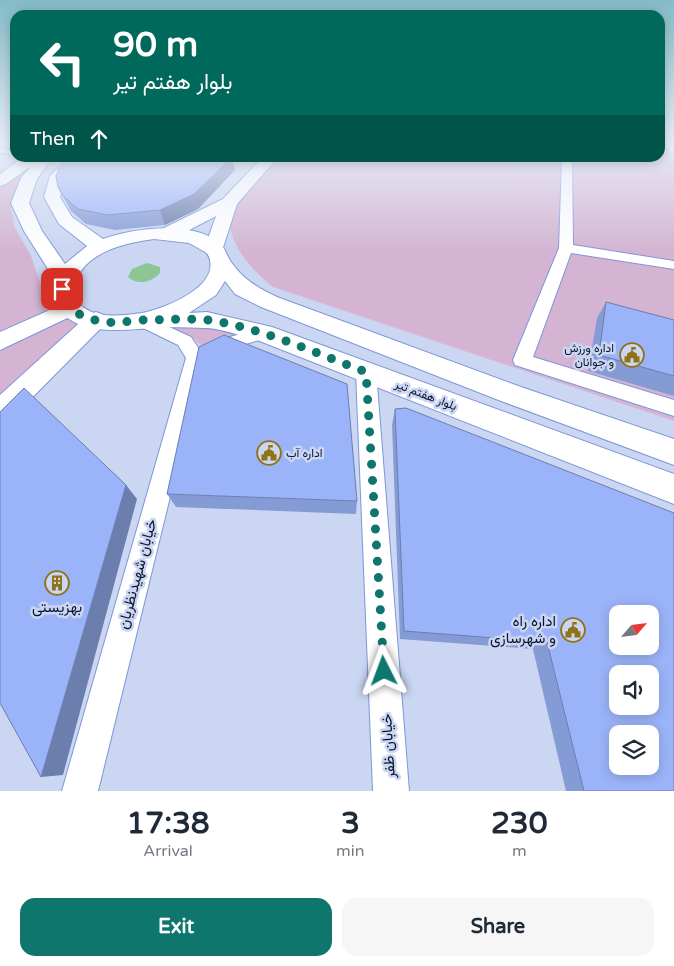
<!DOCTYPE html>
<html lang="en">
<head>
<meta charset="utf-8">
<style>
	:root { --surface:#fff; --page:#f6f6f7; --text:#1f2937; --muted:#747a83; --accent:#0f766e }
	body { margin:0; font-family:"Varela Round",Vazirmatn,sans-serif; background:var(--page); color:var(--text); height:100vh; display:flex; flex-direction:column; font-size:19px; white-space:nowrap }
	* { box-sizing:border-box; margin:0 }
	p { font-size:16px; color:var(--muted) }
	.icon { flex:none; width:28px; height:28px; fill:none; stroke:currentColor; stroke-width:2; stroke-linecap:round; stroke-linejoin:round }
	.map { position:relative; height:791px; overflow:hidden }
	.sheet { display:flex; flex-direction:column; background:var(--surface); flex:1 }
	.sheet>* { flex:none }
	.guide { position:absolute; left:10px; top:10px; width:655px; height:152px; border-radius:15px; box-shadow:0 2px 12px #0003; background:#00695c; color:#fff; overflow:hidden }
	.needle { width:32px; rotate:62deg }
	.controls { position:absolute; left:609px; top:605px; display:grid; gap:10px }
	.controls a { display:grid; place-items:center; width:50px; height:50px; border-radius:10px; background:var(--surface); box-shadow:0 2px 12px #0003; font-size:25px }
	.pin { position:absolute; display:grid; place-items:center; width:42px; height:42px; color:#fff; margin:-21px; border-radius:10px; box-shadow:0 2px 8px #0006 }
	.me { position:absolute; width:55px; margin:-28px; rotate:357deg; stroke-linejoin:round; filter:drop-shadow(0 0 4px #0008) }
	.turn { display:flex; align-items:center; gap:18px; height:105px; padding:0 20px; font-size:22px }
	.turn .icon { width:65px; height:65px; stroke-width:2.5 }
	.turn b { display:block; font-size:35px; line-height:42px }
	.then { display:flex; align-items:center; height:48px; padding:0 20px; background:#0003; gap:10px; font-size:19px }
	.eta { display:flex; justify-content:space-evenly; align-items:center; height:85px; text-align:center }
	.eta b { font-size:30px; font-weight:700; line-height:35px }
	.primary-button { display:flex; gap:10px; margin-top:auto; padding:10px 20px }
	.primary-button a { flex:1; height:58px; border-radius:15px; background:var(--accent); color:#fff; font-size:20px; font-weight:700; line-height:58px; text-align:center }
	.primary-button a+a { background:var(--page); color:var(--text) }
	.map>svg:first-child { display:block }
	.green { fill:#d4b4d2 }
	.water { fill:#8dc694 }
	.lines { fill:none; stroke-linecap:round; stroke-linejoin:round }
	.lane-casing { stroke:#7d96d8; stroke-width:2 }
	.street-casing { stroke:#7d96d8; stroke-width:2 }
	.secondary-casing { stroke:#7d96d8; stroke-width:2 }
	.primary-casing { stroke:#7d96d8; stroke-width:2 }
	.lane { fill:#fff; fill-rule:evenodd }
	.street { fill:#fff; fill-rule:evenodd }
	.secondary { fill:#fff; fill-rule:evenodd }
	.primary { fill:#fff; fill-rule:evenodd }
	.wall { fill:#859bd6 }
	.shaded-wall { fill:#6c7eae }
	.building { fill:#9bb4f9; stroke:#6c7eae; fill-rule:evenodd }
	.route { stroke:#0f766e; stroke-width:9; stroke-dasharray:0 16.2 }
	.labels { text-anchor:middle; dominant-baseline:central; stroke-width:5; stroke-linejoin:round; paint-order:stroke }
	.poi-label { font-size:12px; fill:#0c142d; stroke:#cad6f2; text-anchor:end }
	.street-label { font-size:12px; fill:#0c142d; stroke:#cad6f2 }
	.near-street-label { font-size:15px; fill:#0c142d; stroke:#cad6f2 }
	.near-poi-label { font-size:15px; fill:#0c142d; stroke:#cad6f2 }
</style>
</head>
<body>
<div class="map">
<svg width="674" height="791" viewBox="0 0 674 791">
	<rect width="100%" height="100%" fill="#cad6f2"/>
	<!-- green -->
	<path class="green" d="M660,142H674V421L273,287C252,270 216,234 236,203C247,186 266,172 279,158H660Z
		M29,165L11,207L14,226L31,256L43,292L46,312L0,334V187Z
		M62,310L81,324L0,398V343Z
		M203,325L245,332L203,347L194,339L164,326Z"/>
	<!-- water -->
	<path class="water" d="M147,263L160,267V273C152,282 138,286 128,277L132,269Z"/>
	<g class="lines">
		<!-- lane casing -->
		<g class="lane-casing">
			<path id="lane" d="M0,149L15,150V154L0,153Z"/>
		</g>
		<!-- street casing -->
		<g class="street-casing">
			<path id="street" d="M665,142H674V154L670,153Z
				M562,158H572L573,245L674,261V269L571,253L533,357L674,400V416L515,365L513,360L559,248Z
				M143,315L191,337L199,349L217,341L263,327L269,329L272,333L269,337L229,349L203,362L98,791H62L186,358L178,345L137,325L134,321L137,317Z
				M366,365L373,367L376,372L409,791H373L356,372L359,367Z"/>
		</g>
		<!-- secondary casing -->
		<g class="secondary-casing">
			<path id="secondary" d="M262,158H277L237,204L221,254H207L204,250L216,216L176,237H162L160,233L162,229L223,199Z
				M70,301L78,303L81,308L78,313L0,350V332Z
				M96,312L104,315L108,320L104,325L10,420L0,423V395L88,315Z"/>
		</g>
		<!-- primary casing -->
		<g class="primary-casing">
			<path id="primary" d="M26,158H52L37,179L29,203L42,231L65,264L87,246L59,224L44,197L50,176L67,158H82L65,177L60,197L72,217L103,239C132,228 198,219 222,246C226,251 228,258 231,262C244,280 258,288 277,297L521,387L674,439V465L501,401L261,307L235,294L225,281L216,295L189,313L207,312L272,327L674,474V504L257,340C240,336 221,328 204,328C183,327 160,327 139,329C110,331 73,333 56,305C50,296 50,289 55,280L24,231L11,203L21,178L31,166L6,184L0,186V174L19,160ZM154,239L189,243L207,253C226,285 164,309 142,313C129,315 115,316 103,315C93,314 86,309 78,304C73,297 72,290 75,282C87,251 125,243 154,239Z"/>
		</g>
		<!-- lane -->
		<use href="#lane" class="lane"/>
		<!-- street -->
		<use href="#street" class="street"/>
		<!-- secondary -->
		<use href="#secondary" class="secondary"/>
		<!-- primary -->
		<use href="#primary" class="primary"/>
	</g>
	<!-- wall -->
	<path class="wall" d="M235,170L198,209L165,225L115,230L86,224L71,211L58,187Z
		M606,302L674,320V396L588,371L597,318Z
		M395,409L674,791H566L533,649L400,639L392,425Z
		M167,494L357,501L356,514L176,507Z"/>
	<!-- shaded-wall -->
	<path class="shaded-wall" d="M231,158H232L235,170L198,209L165,225L160,210Z
		M126,485L137,499L63,775L41,777Z"/>
	<!-- building -->
	<path class="building" d="M68,158H231L194,194L160,210L108,215L78,209L63,196L58,187L56,176L59,168Z
		M606,302L674,320V376L599,355Z
		M224,335L347,384L357,501L167,494L199,347Z
		M24,388L126,485L41,777L0,703V412Z
		M406,408L674,513V791H584L547,642L404,631L395,409ZM618,614H650V646H618ZM618,674H650V706H618ZM618,734H650V766H618Z"/>
	<!-- sky -->
	<linearGradient id="sky" x2="0" y2="1"><stop stop-color="#83bbc6"/><stop offset="0.56" stop-color="#e7edf9"/><stop offset="1" stop-color="#e7edf9" stop-opacity="0"/></linearGradient>
	<rect width="674" height="252" fill="url(#sky)"/>
	<g class="lines">
		<!-- route -->
		<path class="route" d="M62,289C64,308 77,315 95,320C111,325 127,321 144,320C164,320 188,318 208,320C263,328 315,353 366,372L384,671"/>
	</g>
	<!-- icons -->
	<defs>
		<g id="civic-ring" transform="scale(1.25)"><circle r="9.5" fill="#cad6f2" stroke="#907217" stroke-width="1.5"/><path d="M-.6-6.5H3V-4.5H.6V-3L4-1V1h2V6H-6V1h2V-1L-.6-3ZM-1.2 2.5V6h2.4V2.5Z" fill="#907217"/></g>
		<g id="building-ring" transform="scale(1.25)"><circle r="9.5" fill="#cad6f2" stroke="#907217" stroke-width="1.5"/><path d="M-4-6H4V6H1V3H-1V6H-4ZM-2.5-4.3h1.7v1.8h-1.7ZM.8-4.3h1.7v1.8H.8ZM-2.5-1h1.7V.8h-1.7ZM.8-1h1.7V.8H.8Z" fill="#907217"/></g>
	</defs>
	<g fill-rule="evenodd">
		<use href="#civic-ring" x="632" y="355"/>
		<use href="#civic-ring" x="269" y="453"/>
		<use href="#building-ring" x="57" y="583"/>
		<use href="#civic-ring" x="573" y="630"/>
	</g>
	<g class="labels">
		<!-- poi labels -->
		<g class="poi-label">
			<text x="614" y="348">اداره ورزش<tspan x="614" dy="14">و جوانان</tspan></text>
			<text x="286" y="453" text-anchor="start">اداره آب</text>
		</g>
		<!-- street labels -->
		<g class="street-label">
			<text transform="translate(426 395) rotate(21)">بلوار هفتم تیر</text>
		</g>
		<!-- near-street labels -->
		<g class="near-street-label">
			<text transform="translate(137 574) rotate(-75)">خیابان شهیدنظریان</text>
			<text transform="translate(388 746) rotate(-93)">خیابان ظفر</text>
		</g>
		<!-- near-poi labels -->
		<g class="near-poi-label">
			<text x="57" y="607">بهزیستی</text>
			<text x="556" y="621" text-anchor="end">اداره راه<tspan x="556" dy="17">و شهرسازی</tspan></text>
		</g>
	</g>
</svg>
<div class="controls">
<a><svg class="needle" viewBox="-14 -14 28 28"><path d="M0-13l5 13h-10z" fill="#e53935"/><path d="M0 13l5-13h-10z" fill="#747a83"/></svg></a>
<a><svg class="icon" aria-label="sound" viewBox="0 0 24 24"><path d="M4 9h4l5-4v14l-5-4H4zM17 9q2 3 0 6"/></svg></a>
<a><svg class="icon" aria-label="layers" viewBox="0 0 24 24"><path d="M12 4l9 5-9 5-9-5zM3 14l9 5 9-5"/></svg></a>
</div>
<div class="pin" style="left:62px;top:289px;background:#d93025"><svg class="icon" aria-label="arrive" viewBox="0 0 24 24"><path d="M6 21V4h12l-3 4 3 4H6"/></svg></div>
<svg class="me" style="left:384px;top:671px" viewBox="-20 -20 40 40"><path d="M0-17L14 15 0 8-14 15z" fill="#0f766e" stroke="#fff" stroke-width="4"/></svg>
<div class="guide">
<div class="turn"><svg class="icon" aria-label="left" viewBox="0 0 24 24"><path d="M17 20v-9H6M10 6l-5 5 5 5"/></svg><div><b>90 m</b>بلوار هفتم تیر</div></div>
<div class="then">Then<svg class="icon" aria-label="ahead" viewBox="0 0 24 24"><path d="M12 20V5M6 11l6-6 6 6"/></svg></div>
</div>
</div>
<section class="sheet">
<div class="eta">
<div><b>17:38</b><p>Arrival</p></div>
<div><b>3</b><p>min</p></div>
<div><b>230</b><p>m</p></div>
</div>
<div class="primary-button"><a>Exit</a><a>Share</a></div>
</section>
</body>
</html>
